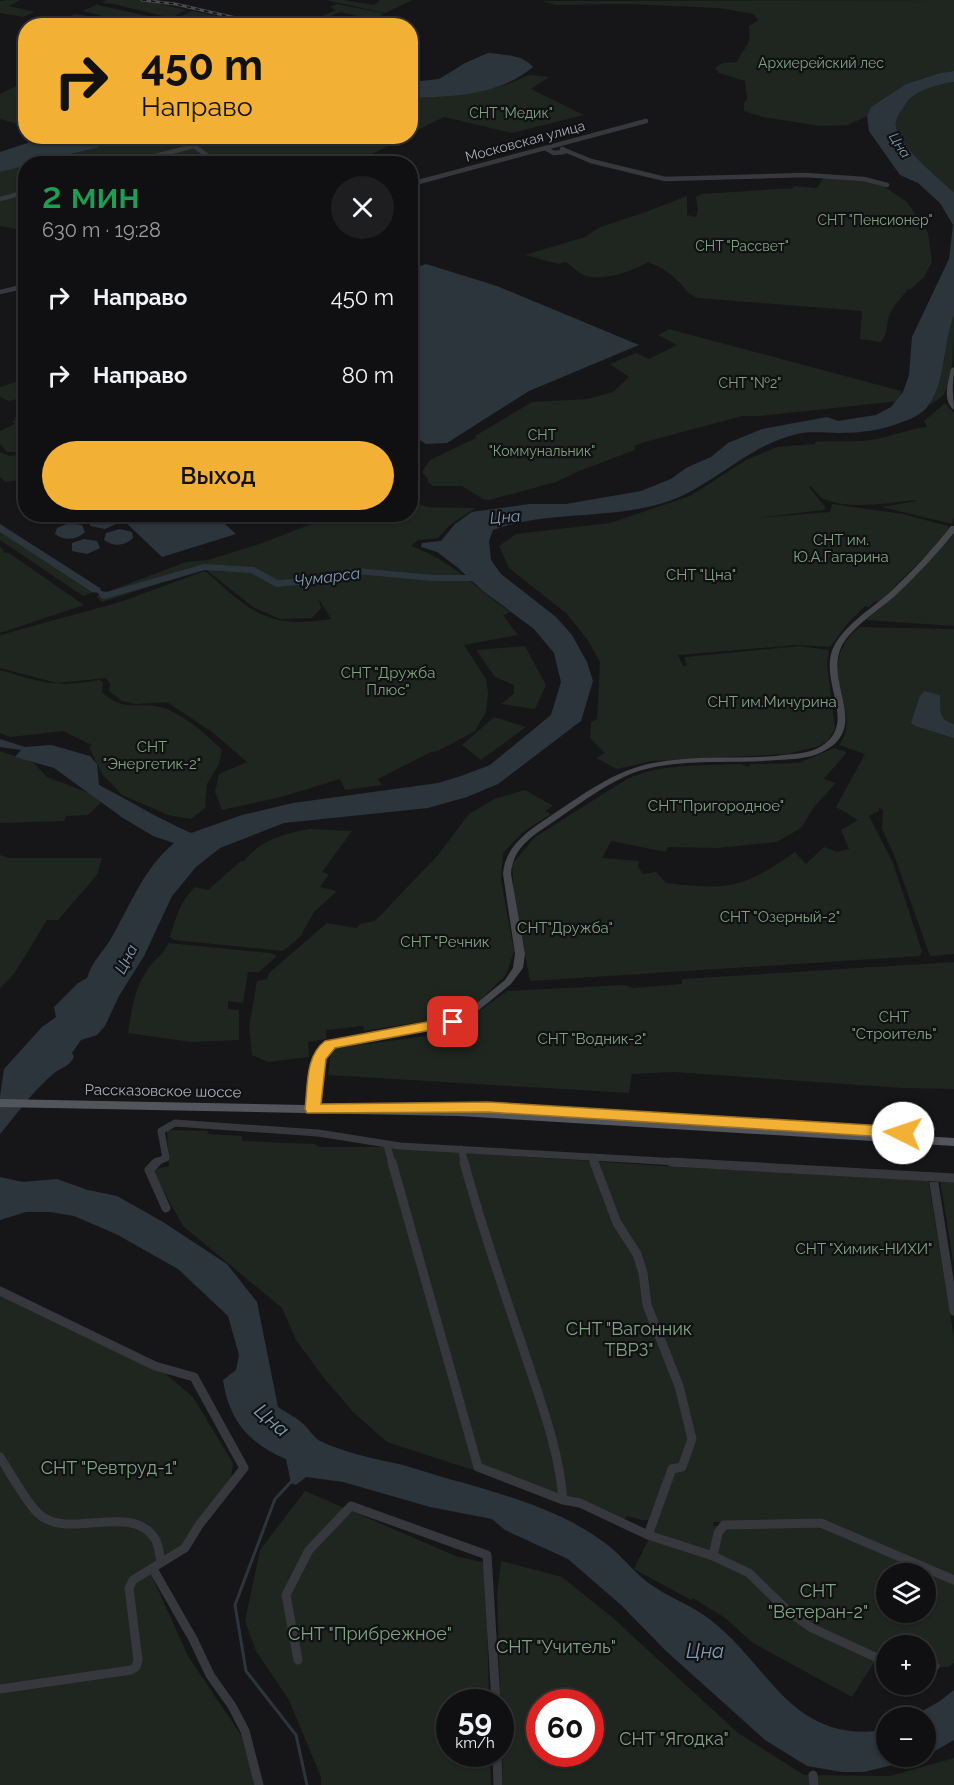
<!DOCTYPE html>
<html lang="ru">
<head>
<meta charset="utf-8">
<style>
	:root { --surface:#101012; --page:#1e1e20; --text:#f1f3f6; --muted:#9c9d9f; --line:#303032; --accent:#f2b134 }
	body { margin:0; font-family:Raleway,sans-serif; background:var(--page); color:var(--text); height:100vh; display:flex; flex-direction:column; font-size:22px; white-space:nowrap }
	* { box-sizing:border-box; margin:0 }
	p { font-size:20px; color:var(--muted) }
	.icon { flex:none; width:33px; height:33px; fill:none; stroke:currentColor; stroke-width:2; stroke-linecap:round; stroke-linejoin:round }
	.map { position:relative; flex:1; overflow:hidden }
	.details { position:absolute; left:18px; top:156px; width:400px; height:366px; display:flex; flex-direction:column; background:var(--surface); border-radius:24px; box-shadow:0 2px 4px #0004,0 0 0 2px var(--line) }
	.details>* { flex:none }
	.hud { position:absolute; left:18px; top:18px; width:400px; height:126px; border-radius:24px; box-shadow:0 2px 4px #0004,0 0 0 2px var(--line); background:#f2b134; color:#111; overflow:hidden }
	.fabs { position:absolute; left:876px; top:1563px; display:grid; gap:12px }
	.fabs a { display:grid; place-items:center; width:60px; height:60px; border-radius:50%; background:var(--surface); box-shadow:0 2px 4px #0004,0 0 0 2px var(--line); font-size:30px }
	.speed { position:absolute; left:436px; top:1689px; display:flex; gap:12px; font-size:30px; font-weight:700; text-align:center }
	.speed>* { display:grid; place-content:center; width:78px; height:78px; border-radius:50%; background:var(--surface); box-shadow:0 2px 4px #0004,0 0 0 2px var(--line); line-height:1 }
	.speed small { font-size:15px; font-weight:400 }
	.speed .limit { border:9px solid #d22; background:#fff; color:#111 }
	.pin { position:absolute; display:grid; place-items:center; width:51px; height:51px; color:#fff; margin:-26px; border-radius:12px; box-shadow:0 3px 9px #0006 }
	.me { position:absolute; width:66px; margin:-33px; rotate:274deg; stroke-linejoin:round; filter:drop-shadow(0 0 4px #0008) }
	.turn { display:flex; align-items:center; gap:21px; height:126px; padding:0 24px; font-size:27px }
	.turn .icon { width:78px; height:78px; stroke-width:2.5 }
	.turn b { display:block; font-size:42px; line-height:51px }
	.round { display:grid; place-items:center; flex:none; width:63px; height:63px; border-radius:32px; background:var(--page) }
	.summary { display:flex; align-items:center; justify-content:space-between; height:102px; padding:0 24px }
	h1 { font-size:36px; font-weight:600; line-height:45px; color:#1e9e55 }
	.action { display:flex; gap:12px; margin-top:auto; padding:12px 24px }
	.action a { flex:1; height:69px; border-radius:36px; background:var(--accent); color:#111; font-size:24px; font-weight:600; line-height:69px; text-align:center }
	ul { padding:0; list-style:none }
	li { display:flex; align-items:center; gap:18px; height:78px; padding:0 24px }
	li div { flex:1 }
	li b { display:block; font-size:22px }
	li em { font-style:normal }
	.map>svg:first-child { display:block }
	.green { fill:#1e261f; fill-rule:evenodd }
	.water { fill:#2c353c }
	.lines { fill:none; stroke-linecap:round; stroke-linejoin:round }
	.stream { stroke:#2c353c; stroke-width:3 }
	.river { fill:#2c353c; fill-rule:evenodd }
	.street-far2 { stroke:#37383d; stroke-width:4.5 }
	.street-far1 { stroke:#37383d; stroke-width:7 }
	.street { stroke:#37383d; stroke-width:9 }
	.secondary { fill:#45474d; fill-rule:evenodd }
	.primary { fill:#53555c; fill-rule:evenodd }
	.rail-casing { stroke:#4a4c52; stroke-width:3 }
	.rail { stroke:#111113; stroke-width:1.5; stroke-dasharray:4.5; stroke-linecap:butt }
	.route { fill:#f2b134; stroke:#9d7322; stroke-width:1.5 }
	.labels { text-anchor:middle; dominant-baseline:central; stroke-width:4.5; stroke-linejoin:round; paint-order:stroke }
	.far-park-label { font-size:14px; fill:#7fa381; stroke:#111113 }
	.far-street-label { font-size:14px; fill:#a8adb8; stroke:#111113 }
	.far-water-label { font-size:14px; font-style:italic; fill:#7f9bb3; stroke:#111113 }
	.park-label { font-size:15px; fill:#7fa381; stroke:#111113 }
	.street-label { font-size:15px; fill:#a8adb8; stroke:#111113 }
	.water-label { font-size:16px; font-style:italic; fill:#7f9bb3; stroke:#111113 }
	.near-park-label { font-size:18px; fill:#7fa381; stroke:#111113 }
	.near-water-label { font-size:20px; font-style:italic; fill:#7f9bb3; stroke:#111113 }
</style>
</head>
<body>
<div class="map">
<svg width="954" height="1785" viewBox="0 0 954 1785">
	<rect width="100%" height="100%" fill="#161618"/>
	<!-- green -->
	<path class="green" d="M9,0H20L9,6L35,12L23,17L0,13V1Z
		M106,0H142L186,10L171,18L114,4L101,3Z
		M326,0H343L374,5L380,0H413L385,13Z
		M954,0V71L940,73L906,84L871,107L867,116L848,125L820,126L763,117L744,111V103L747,99L745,81L719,73L715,68L722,63L737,62C745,44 751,49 749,26L758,20L754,14L718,8L626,4L556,5L542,1Z
		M98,4V5L166,20L153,25H140L82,11Z
		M337,4L382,13L383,14L374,20L340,12L331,16L338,18L327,22L312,20L336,10L330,7Z
		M192,11H193L256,25C249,26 239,22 232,23C212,27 195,25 175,19Z
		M75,14L94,17L91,19L116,25L56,24Z
		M532,75L549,77L531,89L584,115L512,133L444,117L411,133V98C444,97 479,94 511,83C519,80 523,76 532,75Z
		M25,82V126L0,119V94Z
		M954,82V192C941,181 891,139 896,122C897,116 902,110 905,105C913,91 938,84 954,82Z
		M109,137H405L355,163L32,164L97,148Z
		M25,166V225L15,229L0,226V172Z
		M823,178L876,181L907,202L928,233L932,262L924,277L911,289H908C902,298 894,304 890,314C886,323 888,334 881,342L860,339L862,311L698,298C687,294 687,290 680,283C670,273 661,267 648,262C634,271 603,281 586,276C579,274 572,266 566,262L558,264L525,255L585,237L600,227L643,213L687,196V215L696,217L698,210L696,197L702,194L794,188L793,186L817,188Z
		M954,315C954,335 954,372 946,390C943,398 936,401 929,405L944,362L947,332Z
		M669,329L901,391L899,401L759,416H742L645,442L634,446L635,450L579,471L556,482L489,500L483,499L462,486H433L428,482V479L422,472L430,460L476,438L475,436L532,402L588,399L613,392L629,377L610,364L636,353L649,359L677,345L658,335Z
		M25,379V397L9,401L0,397V387Z
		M945,403L954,413V517L952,524L882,507L916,501L915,500C888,503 850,510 824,499C819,497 815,491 811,486L809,487L826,508L823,510L755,518L830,512L832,504L903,514L948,526L949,528L934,548L879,602L876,601L869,607L865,606L848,623L830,647L796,645L678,655L683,666L687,665L684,658L686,657L800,646L829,650L827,664L835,729L828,740L819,746L788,754L652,761L617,769L596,758L605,753L590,738L591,722L597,719L600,662L587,639L566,613L509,568L499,546L516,534L610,523L690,496L746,460L777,447L815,444V442C835,440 857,443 876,439C894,436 911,428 927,427L924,421Z
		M25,415V452H7L0,444V431L15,424L12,421L16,420L14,418Z
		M0,452L10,456L25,454V459L21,461L25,462V471L21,473L25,474V479L5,482L0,477Z
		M411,501L427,507L476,508L450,525L438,538L418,540L411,546C453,561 474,587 510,612L503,615L518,635L464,645L486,679L488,693L486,712L475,731L438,751L431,752L378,779L382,785L345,790L340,779L281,797L222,810L215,792L219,774L247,762L212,732L167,702L136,704L122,701L109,691L110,684L106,678L57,683L0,668V635L120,602L205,571C250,610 266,630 331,619L319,599L321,608L312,618L280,619L253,607L205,569L102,602L96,596L186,562L208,560L262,543L335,515L411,514Z
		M0,523L7,529L100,590L83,596L0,540Z
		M954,534V626L866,620L896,595Z
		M0,547L4,550L3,552L9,553L84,605L0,633Z
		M860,627L954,629V954L930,956L894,855L882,829L883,809L879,808V811L869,816L893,863L922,951L920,956L530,981L514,893L512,864L535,837L627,779C661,763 703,766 740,764L749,767L750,764L799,763L834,748L847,752L824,779L836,783L814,807L801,828L777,842L718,848L668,847L666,852L611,841L602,858L639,861L638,867L643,874L656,872L666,883C729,890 742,889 795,852L806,864L824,847L837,852L849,849L841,830L858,820L836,807L865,754L839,745C863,713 820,677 847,640C851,635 854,631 860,627Z
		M525,646L546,685L535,709L501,704L514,694V685L495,677L476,650Z
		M0,670C42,682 54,688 99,680L103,682L102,692C126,715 144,699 169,710C189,719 207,735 222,750L219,764L207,784L205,808L191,819L168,815L122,795L102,774L89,747L92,745L63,731L11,737L0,733Z
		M494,717L526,727L481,760L462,745Z
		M0,751L34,763L47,777L100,797V804L88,815L66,816L64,821L0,823Z
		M525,790L553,806L545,811L551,814L523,832L503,853L501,880L514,951L506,975L480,1000L462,1012L444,1018L364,1031L363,1026L326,1030V1039L308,1042L309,1057L268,1062L252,1055L249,1027L257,981L267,979L269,973L327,923L357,928L360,924L375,921L438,855L469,814L494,799Z
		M309,829L352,831L322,872L329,874L320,887L337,891L314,912L300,937L283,951L174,940L170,937C176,918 180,901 195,887L208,890L241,861H244C260,840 284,834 309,829Z
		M0,855L9,858H102L97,875L58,920H47L14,974L0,988Z
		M168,943L270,953L277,956L259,972H248L243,1003L228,1001V1009L239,1010V1040L191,1042L128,1033C132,1009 134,989 148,969C155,957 162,958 168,943Z
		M954,962V1089L903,1088L673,1072L632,1074L629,1093L328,1075L331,1049L454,1032L461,1024L507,991L624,985L633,988L682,984V979Z
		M167,1130L208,1131L207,1134L242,1136V1141L314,1144L320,1147H384L679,1167L928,1179L954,1337V1577L819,1520L713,1522V1526H820L954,1584V1663L948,1667L926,1668V1646H886V1661L877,1658L852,1697L753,1643L725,1618L693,1598L691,1600L634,1569L658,1520H642L627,1516L624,1519L387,1442L353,1412L324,1378L296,1340L282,1308L183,1226L152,1170L169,1166ZM886,1574H926V1612H886Z
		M940,1180H954V1266Z
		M0,1291L160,1369L193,1397L233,1463L231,1478L193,1543L151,1574L188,1656L241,1735L255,1785H0Z
		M305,1491L456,1556L486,1563L489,1702H450V1754H490L491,1785H321V1777L289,1700L256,1651L245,1621L260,1550Z
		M501,1561L562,1577L613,1618L738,1733L804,1775L890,1776L954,1758V1785H503L497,1595ZM540,1702H591V1754H540Z"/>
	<!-- water -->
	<path class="water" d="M488,53C503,55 523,54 533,67C498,96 454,96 411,98V82L439,79L465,63Z
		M954,71V82C938,84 913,91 905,105C902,110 897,116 896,122C891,139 941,181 954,192V315C943,342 946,382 928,406C923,413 913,418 905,421C883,430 862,433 838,433C825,433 811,431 797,434C751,444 716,483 672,500C614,521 551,509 493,530L489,541L491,560L501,574L556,617L572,635L587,662L593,681L581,721L498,784L467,797L428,808L284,823L220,848L196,867L172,896L144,956L119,996L105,1026L97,1035L81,1040L72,1053L74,1057C69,1067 60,1068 53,1074C32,1092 18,1113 0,1134V1096L4,1069L42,1027L56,1017L54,1007L78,983L87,978C93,959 104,952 113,935C133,900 143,870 174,843L153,836L123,818L54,768L15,757L21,750L0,747V739L25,747L51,745L90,756L97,764L99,785C130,801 159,819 191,833L242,815L293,803L438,783L461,776L490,765L551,715L561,682L554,653L534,629L483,591L457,567L437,552L421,547L422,543L441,541L455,524L472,512L530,504H566L641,491L671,479L686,468L711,457L728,443L762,429L827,417L838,421L876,415L891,407L903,392L909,375L912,337L949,259L953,225L940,203L918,183L900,175L869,131L867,116L871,107L906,84L940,73Z
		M49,136L109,137L97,148L26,164L25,166L0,172V152Z
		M426,264L497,286L639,345L529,391L447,443L426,444L411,434V269Z
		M100,515L115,516L118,523L105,529L90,526V519Z
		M118,515H215L236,534L162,557Z
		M69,523L82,525L85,532C77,540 64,541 55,534L57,528Z
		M120,529L132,532L133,538C125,546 113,547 104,540L106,533Z
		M84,539L97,541L100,548L87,554L72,551V543Z
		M924,691L940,695C941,710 937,719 954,724V738L915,726L911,723L920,696Z
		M0,1177L23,1182L57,1179L88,1190L117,1196L163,1222L227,1264L257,1302L278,1407C285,1412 294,1416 301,1422C308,1427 313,1437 320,1441C345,1453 376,1459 403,1465C424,1471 444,1478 464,1483C515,1498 567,1513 609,1546C625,1559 636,1575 653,1586C670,1598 691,1605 708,1618C771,1665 789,1744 886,1730V1756L925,1757L864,1772H842L807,1766L765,1740L666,1651L621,1605L568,1559L505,1530L492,1519L430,1507L343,1482L306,1477L296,1485L291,1483L286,1459C248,1443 229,1420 223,1380L236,1370L239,1355L228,1316L178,1269L116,1234L74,1216L50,1212H26L0,1220Z
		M954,1690V1740L926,1756V1718L912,1717L940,1701Z"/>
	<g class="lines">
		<!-- stream -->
		<path class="stream" d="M291,1482L275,1499L235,1605L246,1671L296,1735L307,1785"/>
		<!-- river -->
		<path class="river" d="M0,524L100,588L101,591L107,592L204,564L254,567L278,580L307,578L357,568L433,575H487L493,578L487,581H433L357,574L307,584L276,587L251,573L205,570L105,599L101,598L98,593L92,592L0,532Z"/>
		<!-- street-far2 -->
		<path class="street-far2" d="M545,148L554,153L564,152L563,149
			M562,149L591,161L665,179L805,175L864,179L887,185
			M125,164L194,146L219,164
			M411,184L646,121
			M0,199L26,192
			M0,292L26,286"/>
		<!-- street-far1 -->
		<path class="street-far1" d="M387,1145L392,1163
			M461,1149L465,1163
			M592,1157L594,1163
			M154,1163L166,1158L161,1131L175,1123L318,1133L400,1146L696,1163"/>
		<!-- street -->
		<path class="street" d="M157,1162L149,1170L166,1208
			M392,1162L478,1467L563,1500
			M464,1162C481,1224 501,1284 522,1345C538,1395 559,1447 563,1500L580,1503L648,1535L713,1556L718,1533L724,1525L821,1523L954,1580
			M594,1162L617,1223L637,1254L643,1273L647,1305L679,1386L692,1439L682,1467L672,1469L648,1535
			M671,1162L954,1178
			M933,1177L954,1311
			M0,1291L155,1366L194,1377L244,1468L199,1525L185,1548L133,1580L129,1588L138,1660L136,1667L131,1670L0,1689
			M0,1457C9,1471 28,1505 39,1514C68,1541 132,1501 155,1539C159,1545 159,1554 161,1561
			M713,1556L749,1573L789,1612L812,1628L886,1662
			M153,1569L193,1639L210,1675L232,1706L245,1731L259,1785
			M298,1660L286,1595L309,1550L351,1506L487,1555L496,1702
			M926,1665L935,1666
			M497,1754L498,1785
			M813,1775L814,1785"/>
		<!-- secondary -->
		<path class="secondary" d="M954,367C954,376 952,385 953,394C953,399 954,405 954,410C942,400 948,383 951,369Z
			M951,526H954V533C936,555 916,576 895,596C878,611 848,629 840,650C827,686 870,729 822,752C809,759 792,759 778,760C733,764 685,758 642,770C612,779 581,803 556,820C534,835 513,846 511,874L525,954L523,968L511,984L479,1010L456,1024L333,1047C318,1062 321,1089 318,1109L317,1111H309L308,1109C312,1086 309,1060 327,1042L450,1019L473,1006L505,980L513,968L515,954L503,874C505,846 528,831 549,817C582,795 615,770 653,763C694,755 735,759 776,756C789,754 804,754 816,749C863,726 816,682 834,646C846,624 871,609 889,593C912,572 932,550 951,526Z"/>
		<!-- primary -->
		<path class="primary" d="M0,1099L459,1108L954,1138V1146L459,1116L0,1107Z"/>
		<!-- rail casing -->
		<g class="rail-casing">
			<path id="rail" d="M142,0L175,4L271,26"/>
		</g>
		<!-- rail -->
		<use href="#rail" class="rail"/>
	</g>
	<!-- route -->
	<path class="route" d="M453,1017L458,1018L460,1022L458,1025L335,1048L326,1059L321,1104L488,1102L903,1127L908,1129L910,1133L908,1136L903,1138L488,1112L307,1113L305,1109C308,1086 305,1056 325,1041Z"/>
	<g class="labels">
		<!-- far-park labels -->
		<g class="far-park-label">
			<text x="821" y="63">Архиерейский лес</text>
			<text x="511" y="113">СНТ "Медик"</text>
			<text x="875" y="220">СНТ "Пенсионер"</text>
			<text x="742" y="246">СНТ "Рассвет"</text>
			<text x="750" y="383">СНТ "№2"</text>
			<text x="542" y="435">СНТ<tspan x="542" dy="16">"Коммунальник"</tspan></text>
		</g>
		<!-- far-street labels -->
		<g class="far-street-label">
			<text transform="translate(525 141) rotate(-15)">Московская улица</text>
		</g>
		<!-- far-water labels -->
		<g class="far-water-label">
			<text transform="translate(900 145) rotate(57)">Цна</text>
		</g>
		<!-- park labels -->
		<g class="park-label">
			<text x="841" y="540">СНТ им.<tspan x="841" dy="17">Ю.А.Гагарина</tspan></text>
			<text x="701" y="575">СНТ "Цна"</text>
			<text x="388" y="673">СНТ "Дружба<tspan x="388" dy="17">Плюс"</tspan></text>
			<text x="772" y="702">СНТ им.Мичурина</text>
			<text x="152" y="747">СНТ<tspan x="152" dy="17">"Энергетик-2"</tspan></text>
			<text x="716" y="806">СНТ"Пригородное"</text>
			<text x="780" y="917">СНТ "Озерный-2"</text>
			<text x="565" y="928">СНТ"Дружба"</text>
			<text x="445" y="942">СНТ "Речник</text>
			<text x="894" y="1017">СНТ<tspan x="894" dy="17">"Строитель"</tspan></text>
			<text x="592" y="1039">СНТ "Водник-2"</text>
			<text x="864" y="1249">СНТ "Химик-НИХИ"</text>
		</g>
		<!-- street labels -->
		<g class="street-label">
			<text transform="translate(163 1091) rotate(1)">Рассказовское шоссе</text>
		</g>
		<!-- water labels -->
		<g class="water-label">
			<text transform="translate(505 517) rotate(-5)">Цна</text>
			<text transform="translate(327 577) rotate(-7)">Чумарса</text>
			<text transform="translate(126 959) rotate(-63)">Цна</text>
		</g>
		<!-- near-park labels -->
		<g class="near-park-label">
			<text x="629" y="1328">СНТ "Вагонник<tspan x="629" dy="21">ТВРЗ"</tspan></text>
			<text x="109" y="1467">СНТ "Ревтруд-1"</text>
			<text x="818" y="1590">СНТ<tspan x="818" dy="21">"Ветеран-2"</tspan></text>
			<text x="370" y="1633">СНТ "Прибрежное"</text>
			<text x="556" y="1646">СНТ "Учитель"</text>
			<text x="674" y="1738">СНТ "Ягодка"</text>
		</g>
		<!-- near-water labels -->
		<g class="near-water-label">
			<text transform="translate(272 1420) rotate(41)">Цна</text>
			<text x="705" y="1651">Цна</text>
		</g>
	</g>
</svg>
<div class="fabs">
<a><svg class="icon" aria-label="layers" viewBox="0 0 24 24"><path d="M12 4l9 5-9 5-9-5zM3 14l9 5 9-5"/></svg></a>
<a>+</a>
<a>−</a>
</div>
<div class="speed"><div>59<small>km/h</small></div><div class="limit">60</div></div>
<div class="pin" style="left:453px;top:1022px;background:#d93025"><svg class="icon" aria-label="arrive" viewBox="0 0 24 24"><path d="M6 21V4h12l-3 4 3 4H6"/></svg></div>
<svg class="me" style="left:903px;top:1133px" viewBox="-20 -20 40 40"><circle r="19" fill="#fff"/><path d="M0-13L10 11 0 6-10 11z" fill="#f2b134"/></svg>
<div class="hud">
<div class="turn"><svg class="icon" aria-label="right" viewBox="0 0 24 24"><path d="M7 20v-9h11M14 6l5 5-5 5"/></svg><div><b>450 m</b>Направо</div></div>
</div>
<section class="details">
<div class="summary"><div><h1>2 мин</h1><p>630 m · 19:28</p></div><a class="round"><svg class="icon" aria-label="close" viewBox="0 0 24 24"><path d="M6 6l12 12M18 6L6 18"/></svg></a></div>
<ul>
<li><svg class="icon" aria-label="right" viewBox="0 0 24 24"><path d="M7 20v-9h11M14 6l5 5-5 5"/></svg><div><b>Направо</b></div><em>450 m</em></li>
<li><svg class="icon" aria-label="right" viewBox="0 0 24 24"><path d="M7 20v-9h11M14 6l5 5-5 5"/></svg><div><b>Направо</b></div><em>80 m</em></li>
</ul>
<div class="action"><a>Выход</a></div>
</section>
</div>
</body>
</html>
